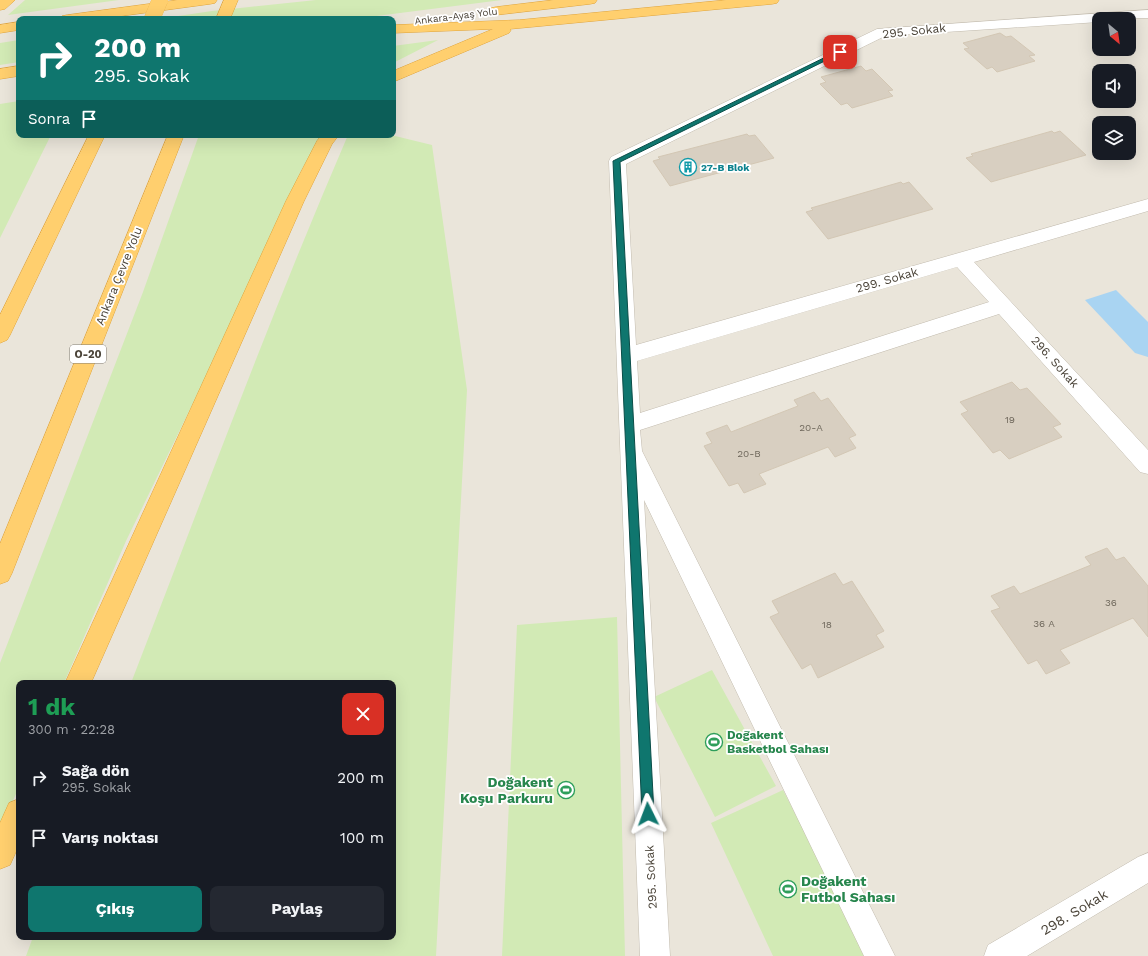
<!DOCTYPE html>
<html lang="tr">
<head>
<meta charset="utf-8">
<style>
	:root { --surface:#171b24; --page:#242831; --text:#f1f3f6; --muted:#9ea1a6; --accent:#0f766e }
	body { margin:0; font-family:"Work Sans",sans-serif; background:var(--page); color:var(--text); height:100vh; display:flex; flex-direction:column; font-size:15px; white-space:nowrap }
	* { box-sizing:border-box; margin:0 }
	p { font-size:13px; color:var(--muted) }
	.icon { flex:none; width:22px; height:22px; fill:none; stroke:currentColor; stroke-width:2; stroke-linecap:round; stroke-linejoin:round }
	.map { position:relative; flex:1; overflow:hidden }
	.details { position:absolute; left:16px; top:680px; width:380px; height:260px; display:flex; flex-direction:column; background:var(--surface); border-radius:8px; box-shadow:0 4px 16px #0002 }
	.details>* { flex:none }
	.top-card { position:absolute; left:16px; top:16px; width:380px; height:122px; border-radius:8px; box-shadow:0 4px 16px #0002; background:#0f766e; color:#fff; overflow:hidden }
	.needle { width:26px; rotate:151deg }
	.controls { position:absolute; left:1092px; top:12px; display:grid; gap:8px }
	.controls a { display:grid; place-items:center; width:44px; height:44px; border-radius:8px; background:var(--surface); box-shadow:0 4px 16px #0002; font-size:20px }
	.pin { position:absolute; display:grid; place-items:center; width:34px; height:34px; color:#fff; margin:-17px; border-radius:8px; box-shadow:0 2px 6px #0006 }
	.me { position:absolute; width:44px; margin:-22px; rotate:357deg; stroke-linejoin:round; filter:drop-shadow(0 0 3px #0008) }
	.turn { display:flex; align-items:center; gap:14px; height:84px; padding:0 12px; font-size:18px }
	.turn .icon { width:52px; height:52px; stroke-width:2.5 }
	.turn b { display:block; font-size:28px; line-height:34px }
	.then { display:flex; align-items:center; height:38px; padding:0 12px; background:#0003; gap:8px; font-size:15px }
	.round { display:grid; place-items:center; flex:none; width:42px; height:42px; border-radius:8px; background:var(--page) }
	.overview { display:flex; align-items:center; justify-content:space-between; height:68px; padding:0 12px }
	h1 { font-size:24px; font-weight:700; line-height:30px; color:#1e9e55 }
	.button { display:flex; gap:8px; margin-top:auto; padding:8px 12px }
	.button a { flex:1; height:46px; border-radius:8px; background:var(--accent); color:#fff; font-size:16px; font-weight:700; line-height:46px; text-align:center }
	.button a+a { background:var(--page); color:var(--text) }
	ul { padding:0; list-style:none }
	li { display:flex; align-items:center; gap:12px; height:60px; padding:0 12px }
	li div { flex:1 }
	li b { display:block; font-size:15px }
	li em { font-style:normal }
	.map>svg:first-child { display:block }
	.residential { fill:#eae5da; fill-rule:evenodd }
	.green { fill:#d2eab5 }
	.water { fill:#a9d4f2 }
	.building { fill:#d8cfc1; stroke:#d3c7b4 }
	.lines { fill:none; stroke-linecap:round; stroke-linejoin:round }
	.street-casing { stroke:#c2bbae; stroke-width:1 }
	.highway-casing { stroke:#e0a43c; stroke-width:1 }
	.street { fill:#fff; fill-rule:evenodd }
	.highway { fill:#ffcf6e; fill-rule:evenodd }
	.highway-bridge-casing { stroke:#e0a43c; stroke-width:16; stroke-linecap:butt }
	.highway-bridge { stroke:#ffcf6e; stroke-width:16 }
	.route { fill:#0f766e; stroke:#0a4d48 }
	.labels { text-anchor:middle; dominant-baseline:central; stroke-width:3.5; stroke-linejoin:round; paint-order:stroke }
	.far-street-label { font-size:10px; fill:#4b4439; stroke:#fff }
	.far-culture-label { font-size:10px; font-weight:bold; fill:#0d838f; stroke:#fff; text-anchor:start }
	.number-label { font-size:10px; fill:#6e675b }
	.shield { fill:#fff; stroke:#817c74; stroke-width:1 }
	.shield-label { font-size:11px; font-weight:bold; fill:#4b4439 }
	.street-label { font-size:12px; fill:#4b4439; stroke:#fff }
	.leisure-label { font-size:12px; font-weight:bold; fill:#27864d; stroke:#fff; text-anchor:start }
	.near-leisure-label { font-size:14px; font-weight:bold; fill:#27864d; stroke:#fff; text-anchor:end }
	.near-street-label { font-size:14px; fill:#4b4439; stroke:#fff }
</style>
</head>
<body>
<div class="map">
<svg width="1148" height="956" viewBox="0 0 1148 956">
	<rect width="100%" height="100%" fill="#f6f3ec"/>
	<!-- residential -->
	<path class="residential" d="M0,0H1148V956H0ZM19,19H393V135H19ZM1099,19H1129V49H1099ZM1099,71H1129V101H1099ZM1099,123H1129V153H1099ZM19,683H393V937H19Z"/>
	<!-- green -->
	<path class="green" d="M25,0H119L8,15Z
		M316,0H502L353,19H158L212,11Z
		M19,40V62L0,65V43Z
		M438,40L399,60L393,63V46Z
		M19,101V135H51L0,238V104Z
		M199,135H322L302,169L231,325L126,541L64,683H19V787L0,830V663L143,292Z
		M348,135H391L432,145L467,390L436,956H26L33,937H393V683H131C202,500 270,316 348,135Z
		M617,617L625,956H502L517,625Z
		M712,670L776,786L715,817L654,697Z
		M783,790L868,956H773L711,823Z"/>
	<!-- water -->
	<path class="water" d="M1116,290L1148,322V357L1135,353L1085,300Z"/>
	<!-- building -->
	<path class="building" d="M1000,33L1006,37L1011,36L1035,55L1029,56L1035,61L997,72L992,67L987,69L964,49L969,48L963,43Z
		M861,66L866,71L872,69L893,90L888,91L893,96L852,108L847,103L841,105L820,84L826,82L821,77Z
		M1052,131L1054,133L1060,131L1086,155L991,182L966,158L973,156L971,154Z
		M747,134L749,136L755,135L774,158L670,186L653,161L660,159L658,157Z
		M901,182L903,184L909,182L933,209L828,239L806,212L813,210L811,208Z
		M1012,382L1020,390L1027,388L1061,424L1053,427L1062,437L1009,459L1000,450L993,453L961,414L968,411L960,402Z
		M814,392L821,401L828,398L856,435L849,438L856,448L835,457L828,447L759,474L766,484L744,493L738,483L729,486L704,446L712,443L706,433L727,425L731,432L798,406L794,400Z
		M1107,548L1116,560L1124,557L1148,586V637L1133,618L1060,650L1070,663L1046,674L1037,660L1028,664L991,611L1000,608L991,596L1014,586L1020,594L1091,565L1085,557Z
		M835,573L843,585L852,581L884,631L876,635L884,647L818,678L811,664L802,669L770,617L779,613L772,601Z"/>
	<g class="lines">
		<!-- street casing -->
		<g class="street-casing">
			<path id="street" d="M1148,10V18L1099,19V22L885,36L626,164L636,345L1148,199V211L974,262L1148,450V474L1140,472L999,314L640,430L642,451L895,956H864L644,500L670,956H640L609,161L611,157L877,29ZM957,267L989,302L640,413L637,361Z
				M1148,853V883L1027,956H984L988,945L1138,857Z"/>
		</g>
		<!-- highway casing -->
		<g class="highway-casing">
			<path id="highway" d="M0,0H15L5,9L0,10Z
				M178,0H217L215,3L210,4L99,19H60L62,16L67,15Z
				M224,0H238L230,19H216Z
				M554,0H597L595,3L590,4L496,15L491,14L489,11L491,8L496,7Z
				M727,0H779L777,3L772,4L510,29L511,30L509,33L393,82V71L493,29L393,33V25L519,20Z
				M19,22V30L0,33V25Z
				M19,66V76L0,79V69Z
				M89,135H105L10,335L7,340L0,343V315Z
				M168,135H184L12,573L8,581L0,584V544Z
				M322,135H339L332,144L304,201L91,683H65L286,201L317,141Z
				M19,799V845L10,865L0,869V823L9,803Z"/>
		</g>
		<!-- street -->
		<use href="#street" class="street"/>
		<!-- highway -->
		<use href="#highway" class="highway"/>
		<!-- highway-bridge casing -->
		<g class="highway-bridge-casing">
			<path id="highway-bridge" d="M152,19L160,0"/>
		</g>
		<!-- highway-bridge -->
		<use href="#highway-bridge" class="highway-bridge"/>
	</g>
	<!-- route -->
	<path class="route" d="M838,51L843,52L620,162L654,814L652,818L648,819L644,818L642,814L613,161Z"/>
	<!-- icons -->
	<defs>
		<g id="building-ring" transform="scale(0.9)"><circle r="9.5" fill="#fff" stroke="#0f9aa8" stroke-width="1.5"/><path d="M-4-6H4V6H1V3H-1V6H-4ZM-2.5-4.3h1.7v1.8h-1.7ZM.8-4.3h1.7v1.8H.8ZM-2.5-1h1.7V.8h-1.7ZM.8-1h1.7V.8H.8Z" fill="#0f9aa8"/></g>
		<g id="stadium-ring" transform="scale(0.9)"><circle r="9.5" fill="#fff" stroke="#2e9e5b" stroke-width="1.5"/><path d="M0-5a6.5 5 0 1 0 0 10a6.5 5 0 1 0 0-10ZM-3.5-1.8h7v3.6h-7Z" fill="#2e9e5b"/></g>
	</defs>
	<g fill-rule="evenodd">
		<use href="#building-ring" x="688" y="167"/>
		<use href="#stadium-ring" x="714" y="742"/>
		<use href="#stadium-ring" x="566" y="790"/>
		<use href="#stadium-ring" x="788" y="889"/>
	</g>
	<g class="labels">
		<!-- far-street labels -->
		<g class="far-street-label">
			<text transform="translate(456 16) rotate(-7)">Ankara-Ayaş Yolu</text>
		</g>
		<!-- far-culture labels -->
		<g class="far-culture-label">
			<text x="701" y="167">27-B Blok</text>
		</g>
		<!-- number labels -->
		<g class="number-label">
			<text x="1010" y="419">19</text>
			<text x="811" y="427">20-A</text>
			<text x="749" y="453">20-B</text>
			<text x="1111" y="602">36</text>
			<text x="1044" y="623">36 A</text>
			<text x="827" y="624">18</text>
		</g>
		<!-- shield labels -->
		<rect class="shield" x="70" y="345" width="36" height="18" rx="3"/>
		<g class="shield-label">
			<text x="88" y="354">O-20</text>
		</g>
		<!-- street labels -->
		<g class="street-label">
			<text transform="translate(914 31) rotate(-6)">295. Sokak</text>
			<text transform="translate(119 276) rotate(-68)">Ankara Çevre Yolu</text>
			<text transform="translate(887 280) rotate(-16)">299. Sokak</text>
			<text transform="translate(1055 362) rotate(48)">296. Sokak</text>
			<text transform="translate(651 877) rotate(-93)">295. Sokak</text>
		</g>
		<!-- leisure labels -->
		<g class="leisure-label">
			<text x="727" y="735">Doğakent<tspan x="727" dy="14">Basketbol Sahası</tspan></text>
		</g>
		<!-- near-leisure labels -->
		<g class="near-leisure-label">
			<text x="553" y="782">Doğakent<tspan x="553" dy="16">Koşu Parkuru</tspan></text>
			<text x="801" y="881" text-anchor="start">Doğakent<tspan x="801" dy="16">Futbol Sahası</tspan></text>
		</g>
		<!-- near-street labels -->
		<g class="near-street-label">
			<text transform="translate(1074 912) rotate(-31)">298. Sokak</text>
		</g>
	</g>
</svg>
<div class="controls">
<a><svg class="needle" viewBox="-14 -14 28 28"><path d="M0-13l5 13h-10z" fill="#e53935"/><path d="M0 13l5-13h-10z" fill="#9ea1a6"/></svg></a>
<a><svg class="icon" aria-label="sound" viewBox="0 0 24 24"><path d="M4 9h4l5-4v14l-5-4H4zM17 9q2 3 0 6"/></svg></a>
<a><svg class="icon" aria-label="layers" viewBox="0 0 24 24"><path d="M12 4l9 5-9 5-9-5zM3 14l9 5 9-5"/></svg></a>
</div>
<div class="pin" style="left:840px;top:52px;background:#d93025"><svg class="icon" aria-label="arrive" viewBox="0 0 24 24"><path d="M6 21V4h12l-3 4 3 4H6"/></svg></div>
<svg class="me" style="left:648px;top:814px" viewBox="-20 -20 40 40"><path d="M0-17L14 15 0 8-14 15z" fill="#0f766e" stroke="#fff" stroke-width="4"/></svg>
<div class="top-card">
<div class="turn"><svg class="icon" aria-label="right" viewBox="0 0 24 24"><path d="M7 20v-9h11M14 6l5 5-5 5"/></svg><div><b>200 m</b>295. Sokak</div></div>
<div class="then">Sonra<svg class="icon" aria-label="arrive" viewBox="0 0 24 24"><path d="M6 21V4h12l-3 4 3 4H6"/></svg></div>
</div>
<section class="details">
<div class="overview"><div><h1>1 dk</h1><p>300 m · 22:28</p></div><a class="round" style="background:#d93025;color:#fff"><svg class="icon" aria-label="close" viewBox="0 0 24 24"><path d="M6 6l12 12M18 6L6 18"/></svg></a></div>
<ul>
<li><svg class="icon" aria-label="right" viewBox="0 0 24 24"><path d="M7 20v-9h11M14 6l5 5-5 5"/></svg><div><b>Sağa dön</b><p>295. Sokak</p></div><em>200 m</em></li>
<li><svg class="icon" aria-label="arrive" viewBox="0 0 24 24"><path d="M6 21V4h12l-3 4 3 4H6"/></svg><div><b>Varış noktası</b></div><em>100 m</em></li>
</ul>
<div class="button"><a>Çıkış</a><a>Paylaş</a></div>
</section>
</div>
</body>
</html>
